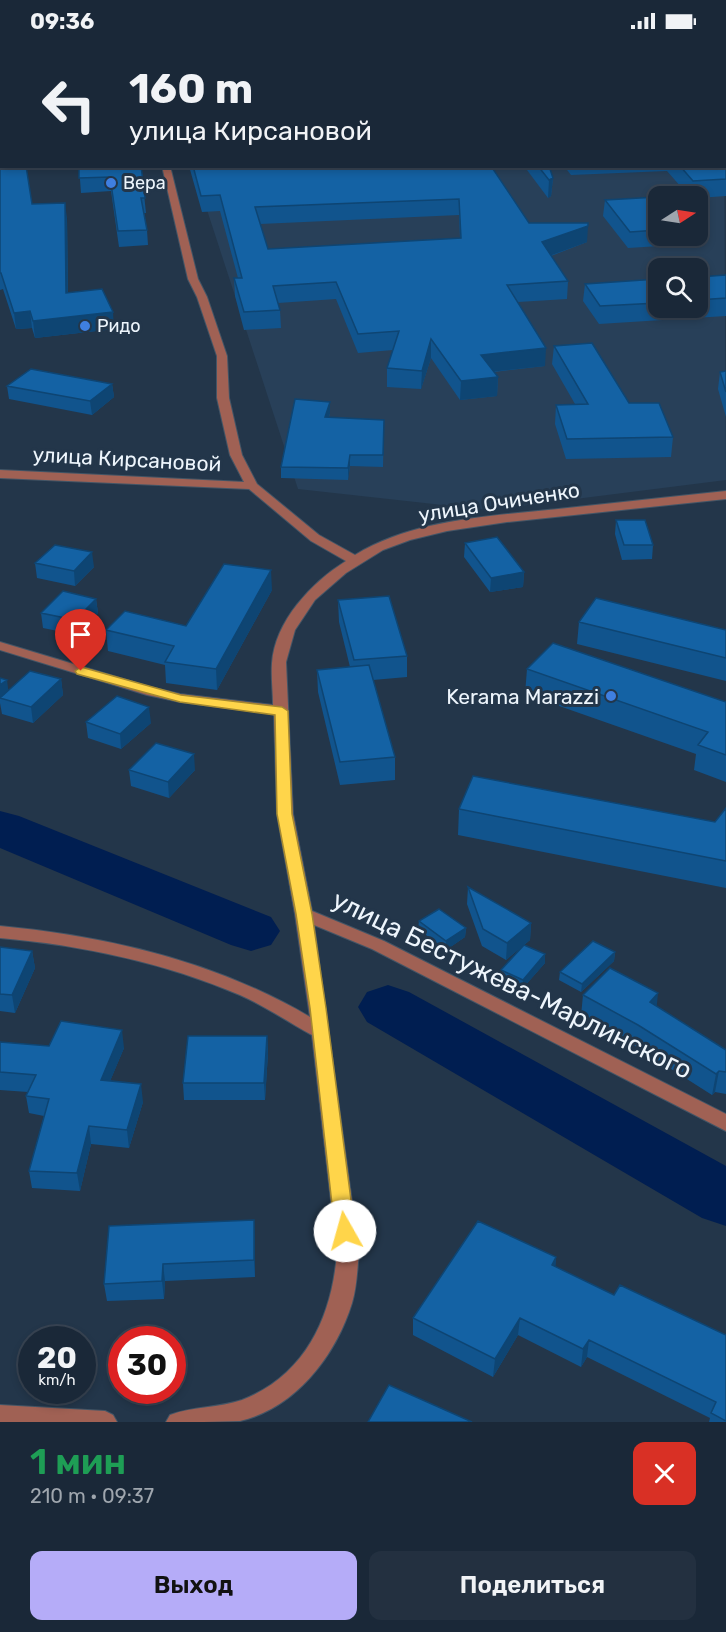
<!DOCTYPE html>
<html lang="ru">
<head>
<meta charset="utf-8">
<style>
	:root { --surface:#1a2838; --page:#233040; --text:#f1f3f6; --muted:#9fa6ae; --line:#384453; --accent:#b5acf8 }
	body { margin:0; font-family:Rubik,sans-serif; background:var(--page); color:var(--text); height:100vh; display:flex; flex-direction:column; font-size:22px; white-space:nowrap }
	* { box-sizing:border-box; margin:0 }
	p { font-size:20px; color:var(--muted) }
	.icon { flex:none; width:33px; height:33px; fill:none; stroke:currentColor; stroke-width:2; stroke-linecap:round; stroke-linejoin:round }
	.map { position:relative; height:1380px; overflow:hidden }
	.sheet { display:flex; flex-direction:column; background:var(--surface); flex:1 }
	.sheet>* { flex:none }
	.top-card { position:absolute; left:0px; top:0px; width:726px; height:126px; box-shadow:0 3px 9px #0003,0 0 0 2px var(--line); background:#1a2838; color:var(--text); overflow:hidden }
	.needle { width:39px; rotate:78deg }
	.buttons { position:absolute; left:648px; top:144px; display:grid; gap:12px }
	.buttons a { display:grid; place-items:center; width:60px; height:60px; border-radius:12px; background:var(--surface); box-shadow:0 3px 9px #0003,0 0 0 2px var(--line); font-size:30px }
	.speed { position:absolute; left:18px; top:1284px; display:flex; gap:12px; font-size:30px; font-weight:700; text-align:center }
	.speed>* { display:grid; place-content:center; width:78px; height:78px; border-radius:50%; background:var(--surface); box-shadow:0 3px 9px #0003,0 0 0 2px var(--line); line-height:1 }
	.speed small { font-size:15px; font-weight:400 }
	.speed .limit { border:9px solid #d22; background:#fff; color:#111 }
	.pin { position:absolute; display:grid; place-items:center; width:51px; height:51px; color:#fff; margin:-62px -26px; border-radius:50% 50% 50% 0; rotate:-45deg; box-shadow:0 0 6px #0007 }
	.pin .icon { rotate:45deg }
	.me { position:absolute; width:66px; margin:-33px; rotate:353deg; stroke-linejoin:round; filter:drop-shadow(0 0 4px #0008) }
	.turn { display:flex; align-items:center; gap:21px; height:126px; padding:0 30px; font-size:27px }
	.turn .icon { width:78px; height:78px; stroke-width:2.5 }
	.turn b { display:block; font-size:42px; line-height:51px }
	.round { display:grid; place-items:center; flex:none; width:63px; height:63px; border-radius:12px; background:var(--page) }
	.headline { display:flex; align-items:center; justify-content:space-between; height:102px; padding:0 30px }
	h1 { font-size:36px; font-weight:600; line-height:45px; color:#1e9e55 }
	.action { display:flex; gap:12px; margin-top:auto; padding:12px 30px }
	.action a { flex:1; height:69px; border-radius:12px; background:var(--accent); color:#111; font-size:24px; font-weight:600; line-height:69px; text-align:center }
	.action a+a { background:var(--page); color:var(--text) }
	.status { display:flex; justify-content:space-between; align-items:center; height:42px; padding:0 30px; background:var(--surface); direction:ltr }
	.status svg { height:16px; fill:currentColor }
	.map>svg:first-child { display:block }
	.built { fill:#284059; fill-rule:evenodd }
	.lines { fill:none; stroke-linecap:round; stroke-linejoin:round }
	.river { fill:#001e51; fill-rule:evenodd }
	.minor-casing { stroke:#435566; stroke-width:2 }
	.minor { fill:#a06154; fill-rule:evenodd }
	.wall { fill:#11548d; fill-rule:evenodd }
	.shaded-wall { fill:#0e4573 }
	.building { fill:#1462a4; stroke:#0e4573; stroke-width:1.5; fill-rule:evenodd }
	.route { fill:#ffd54a; stroke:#a68a30; stroke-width:1.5 }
	.shop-dot { fill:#3f7fe0; stroke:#23364a; stroke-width:2 }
	.labels { text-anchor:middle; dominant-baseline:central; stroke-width:6; stroke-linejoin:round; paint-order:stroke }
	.far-poi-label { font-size:18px; fill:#edf5fc; stroke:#23364a; text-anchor:start }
	.street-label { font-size:21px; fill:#edf5fc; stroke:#23364a }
	.poi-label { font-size:21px; fill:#edf5fc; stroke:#23364a; text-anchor:end }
	.near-street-label { font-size:26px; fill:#edf5fc; stroke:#23364a }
</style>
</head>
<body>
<div class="status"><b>09:36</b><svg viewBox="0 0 49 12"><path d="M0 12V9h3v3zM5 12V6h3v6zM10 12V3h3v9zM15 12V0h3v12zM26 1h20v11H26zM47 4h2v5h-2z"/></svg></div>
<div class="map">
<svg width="726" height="1380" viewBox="0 0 726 1380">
	<rect width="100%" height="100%" fill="#23364a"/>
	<!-- built -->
	<path class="built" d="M724,82L726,438L488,468L298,447L193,125L724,124ZM658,154H698V194H658ZM658,226H698V266H658Z"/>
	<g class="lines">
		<!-- river -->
		<path class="river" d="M0,769L19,774L271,875L280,889L271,903L251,909L231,903L0,806Z
			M388,943L409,950L726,1124V1184L702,1176L367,980L358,965L367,950Z"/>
		<!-- minor casing -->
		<g class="minor-casing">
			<path id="minor" d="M128,0H134V2H128Z
				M162,124H170L198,237L207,255L227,314L229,356L242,413L257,442L319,493L355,513C414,477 491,474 558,467C614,461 670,455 726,449V457L507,480L447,489L410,498L383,508L346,531L315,558L295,588L286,620L293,772L312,869L384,899L726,1072V1089L372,907L314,883L359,1211C357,1228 357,1244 352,1261C336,1313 296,1366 240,1379C219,1380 188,1380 166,1380L170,1373C193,1364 219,1366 242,1358C306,1333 332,1274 337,1211L312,993C288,980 265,964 240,953C165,921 81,903 0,896V884C107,894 217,920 310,975L295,872L277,772L274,672L180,660L147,653L0,608V600L150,645L180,652L273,663C273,650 271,635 272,621C275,579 312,540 346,519L311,499L249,447L0,436V428L244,440L230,413L217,356V314L197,255L188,237Z
				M0,1363L105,1369L113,1373L117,1380H0Z"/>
		</g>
		<!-- minor -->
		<use href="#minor" class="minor"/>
	</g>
	<!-- wall -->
	<path class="wall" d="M384,0H520L521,2H385Z
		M617,0H726V154L698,156V154H689L667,129L571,133L564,124H724V2H617Z
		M0,74L2,124H61L26,126L32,162L67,176L68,251L114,287L35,296L32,286L16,287L3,247L0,248Z
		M79,124H141L146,171H144L147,188L148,203L119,205L111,149L81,151Z
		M189,124H458L529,181L587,200L551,214L568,239L567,257L518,260L545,324L494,330L498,335L497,354L460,358L431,316L421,347L387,345V326L393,308L358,311L336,257L278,261L280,268L281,286L244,288L235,254L234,236H238L220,169L202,170ZM459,173L460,196L268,207L260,182Z
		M524,124H549L553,136L551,154L548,156Z
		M658,155V194H693L692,202L628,206L603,174L605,158Z
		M726,233V274L599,282L583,259L585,242L658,237V266H698V235Z
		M554,304L673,395L671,415L566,417L555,382L556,363L575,362L552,322Z
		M726,329V375L718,347L720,330Z
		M112,342L114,355L92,373L9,357L7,344Z
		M330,371L329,375L384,378L383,425L350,424L348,438L281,436V425Z
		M616,478L653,503L652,517L622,518L615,492Z
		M465,501L524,530L523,545L490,550L464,515Z
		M35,521L94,525L75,544L37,536Z
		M272,548L217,648L166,641L165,623L108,609L106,588L186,584Z
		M96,557L98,571L77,593L43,586L41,571Z
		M338,558L407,614V635L373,638L395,715V738L340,743L318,650L317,628L350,625L339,580Z
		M579,580L726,588V639L577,602Z
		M527,627L726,660V740L694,728L696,712L525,652Z
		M0,636L8,648L61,637L63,653L33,681L2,672L0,661Z
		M86,680L151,681L121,707L88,696Z
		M129,728H195L169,756L131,744Z
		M726,766V846L458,793L459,767L715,780Z
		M468,845L531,881L530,898L524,903L545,912V921L522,947L501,937V928L524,903L506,918L482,904L467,862Z
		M419,879L466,886L465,895L446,908L418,887Z
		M0,905L32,909L35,926L15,971L0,969Z
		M615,910L614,919L581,950L559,938L560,930Z
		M583,953L657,965L726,1008V1052L715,1050L712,1053L635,1004L581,974Z
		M267,994L268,1011L265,1058H184L183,1041Z
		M0,1000L49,1004L124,1006L110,1039L143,1060L129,1106L91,1102L80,1149L32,1146L29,1129L44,1074L29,1071L26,1054L28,1050L0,1048Z
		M109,1184L255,1196V1235L165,1239L164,1257L107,1259L104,1242Z
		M556,1215L555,1225L614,1253L726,1293V1380H709L710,1376L587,1315L581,1325L518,1293L493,1335L413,1293V1276Z"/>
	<!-- shaded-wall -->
	<path class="shaded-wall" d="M0,0H2V5L0,6L1,14L0,41Z
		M553,136L551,154L548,156L549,138Z
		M65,161L67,176L68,268L66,251Z
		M588,184L587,200L541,217L542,200Z
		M30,269L32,286L16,287L14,271Z
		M113,270L114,287L35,296L33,279Z
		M431,297V316L421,347L422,329Z
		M546,306L545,324L480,331L481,313Z
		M498,335L497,354L460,358L461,339Z
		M112,342L114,355L92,373L90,359Z
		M330,360V371L325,386V375Z
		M350,413V424L348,438V426Z
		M92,510L94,525L75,544L74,529Z
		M271,528L272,548L217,648L216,627Z
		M524,530L523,545L490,550L491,536Z
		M96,557L98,571L77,593L75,578Z
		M61,637L63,653L33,681L31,665Z
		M7,638L9,653L0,656V643Z
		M149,665L151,681L121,707L120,692Z
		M194,712L195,728L169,756L168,740Z
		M531,881L530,898L506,918L507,901Z
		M466,886L465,895L446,908V899Z
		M32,909L35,926L15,971L12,953Z
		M615,910L614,919L581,950L582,942Z
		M545,912V921L522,947L523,938Z
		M658,951L656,972L650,960Z
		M122,988L124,1006L103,1056L101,1038Z
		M267,994L268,1011L265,1058L264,1041Z
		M719,1029L715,1050L712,1053L716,1032Z
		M141,1042L143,1060L129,1106L127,1088Z
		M89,1084L91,1102L80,1149L77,1131Z
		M254,1178L255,1196V1235L254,1218Z
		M556,1215L555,1233L552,1223Z
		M163,1222L165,1239L164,1257L162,1239Z
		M520,1276L518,1293L493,1335L495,1317Z
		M589,1298L587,1315L581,1325L583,1307Z"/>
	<!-- building -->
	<path class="building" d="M192,0H337L338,2H192Z
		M392,0H520L521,2H393Z
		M623,0H726V137L693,139L680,124H724V2H625Z
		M0,74H2V124H26L32,162L65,161L66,251L102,247L113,270L33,279L30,269L14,271L1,231H0Z
		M79,124H141L145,156H141L147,188L118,189L110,135L79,136Z
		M193,124H458V125L491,124L529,181H588V184L542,200L568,239L507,243L546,306L481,313L498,335L461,339L431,297L422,329L387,326L399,289L358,292L336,240L273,244L280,268L244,270L234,236H242L220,153L201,154ZM459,157L461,196L268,207L255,165Z
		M538,124H549L553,136L549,138Z
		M658,155V188L630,190L605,158Z
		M726,233V256L698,258V235Z
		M658,237V261L600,264L585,242Z
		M592,301L629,361H659L673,395L567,397L556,363L588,362L554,304Z
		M31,327L112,342L90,359L7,344Z
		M726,329V350L720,330Z
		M295,357L330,360L325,375L384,378L383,413H350L348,426L281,425Z
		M616,478H645L653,503H624Z
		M497,495L524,530L491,536L465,501Z
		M55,503L92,510L74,529L35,521Z
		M224,522L271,528L216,627L165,620L174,604L106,588L125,569L186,584Z
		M63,549L96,557L75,578L41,571Z
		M389,554L407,614L354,618L338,558Z
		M596,556L726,588V616L579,580Z
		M553,601L726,660V713L698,703L708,690L527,627Z
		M369,623L395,715L340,720L317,628Z
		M30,629L61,637L31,665L0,656Z
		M0,636L7,638L0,643Z
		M117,654L149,665L120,692L86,680Z
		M156,701L194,712L168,740L129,728Z
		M473,734L715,780L726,766V819L459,767Z
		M468,845L531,881L507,901L483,887Z
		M439,867L466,886L446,899L419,879Z
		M593,899L615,910L582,942L560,930Z
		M524,903L545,912L523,938L501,928Z
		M0,905L32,909L12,953L0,952Z
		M610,926L658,951L650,960L726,1008V1030L719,1029L716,1032L638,983L583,953Z
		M61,979L122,988L101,1038L141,1042L127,1088L89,1084L77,1131L29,1129L49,1057L26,1054L36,1033L0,1030V1000L49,1004Z
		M188,994H267L264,1041H183Z
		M254,1178V1218L163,1222L162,1239L104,1242L109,1184Z
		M478,1179L556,1215L552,1223L614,1253L620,1243L726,1293V1379L711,1371L716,1360L589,1298L583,1307L520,1276L495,1317L413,1276Z
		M389,1343L472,1380H368Z"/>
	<!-- route -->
	<path class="route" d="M81,625L181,653L282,665L288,669L292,772L312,872L326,966L355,1189L352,1195L345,1197L338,1195L335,1189L310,966L296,872L277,772L275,673L180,660L77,632L75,629Z"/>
	<!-- markers -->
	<g class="shop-dot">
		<circle cx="111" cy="141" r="6"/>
		<circle cx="85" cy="284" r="6"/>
		<circle cx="611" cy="654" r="6"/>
	</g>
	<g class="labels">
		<!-- far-poi labels -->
		<g class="far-poi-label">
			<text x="123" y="141">Вера</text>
			<text x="97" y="284">Ридо</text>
		</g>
		<!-- street labels -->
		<g class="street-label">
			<text transform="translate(127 417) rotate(3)">улица Кирсановой</text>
			<text transform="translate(499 460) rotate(-9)">улица Очиченко</text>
		</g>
		<!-- poi labels -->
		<g class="poi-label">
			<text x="599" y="654">Kerama Marazzi</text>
		</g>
		<!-- near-street labels -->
		<g class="near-street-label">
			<text transform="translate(512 943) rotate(26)">улица Бестужева-Марлинского</text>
		</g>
	</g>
</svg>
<div class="buttons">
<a><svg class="needle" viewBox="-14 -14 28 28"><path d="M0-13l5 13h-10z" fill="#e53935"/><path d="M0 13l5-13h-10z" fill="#9fa6ae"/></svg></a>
<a><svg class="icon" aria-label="search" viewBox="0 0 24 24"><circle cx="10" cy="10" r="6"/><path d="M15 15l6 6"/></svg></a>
</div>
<div class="speed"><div>20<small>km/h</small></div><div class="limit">30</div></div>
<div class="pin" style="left:81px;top:629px;background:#d93025"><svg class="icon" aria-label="arrive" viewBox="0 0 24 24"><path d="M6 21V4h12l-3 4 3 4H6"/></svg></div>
<svg class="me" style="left:345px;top:1189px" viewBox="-20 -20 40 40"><circle r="19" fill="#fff"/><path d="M0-13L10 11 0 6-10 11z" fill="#ffd54a"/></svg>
<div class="top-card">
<div class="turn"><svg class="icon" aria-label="left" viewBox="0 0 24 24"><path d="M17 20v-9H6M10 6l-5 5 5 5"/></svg><div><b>160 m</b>улица Кирсановой</div></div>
</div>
</div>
<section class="sheet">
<div class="headline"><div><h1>1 мин</h1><p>210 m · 09:37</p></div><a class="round" style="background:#d93025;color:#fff"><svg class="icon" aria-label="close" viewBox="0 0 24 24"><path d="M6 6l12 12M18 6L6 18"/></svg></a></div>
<div class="action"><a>Выход</a><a>Поделиться</a></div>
</section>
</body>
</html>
